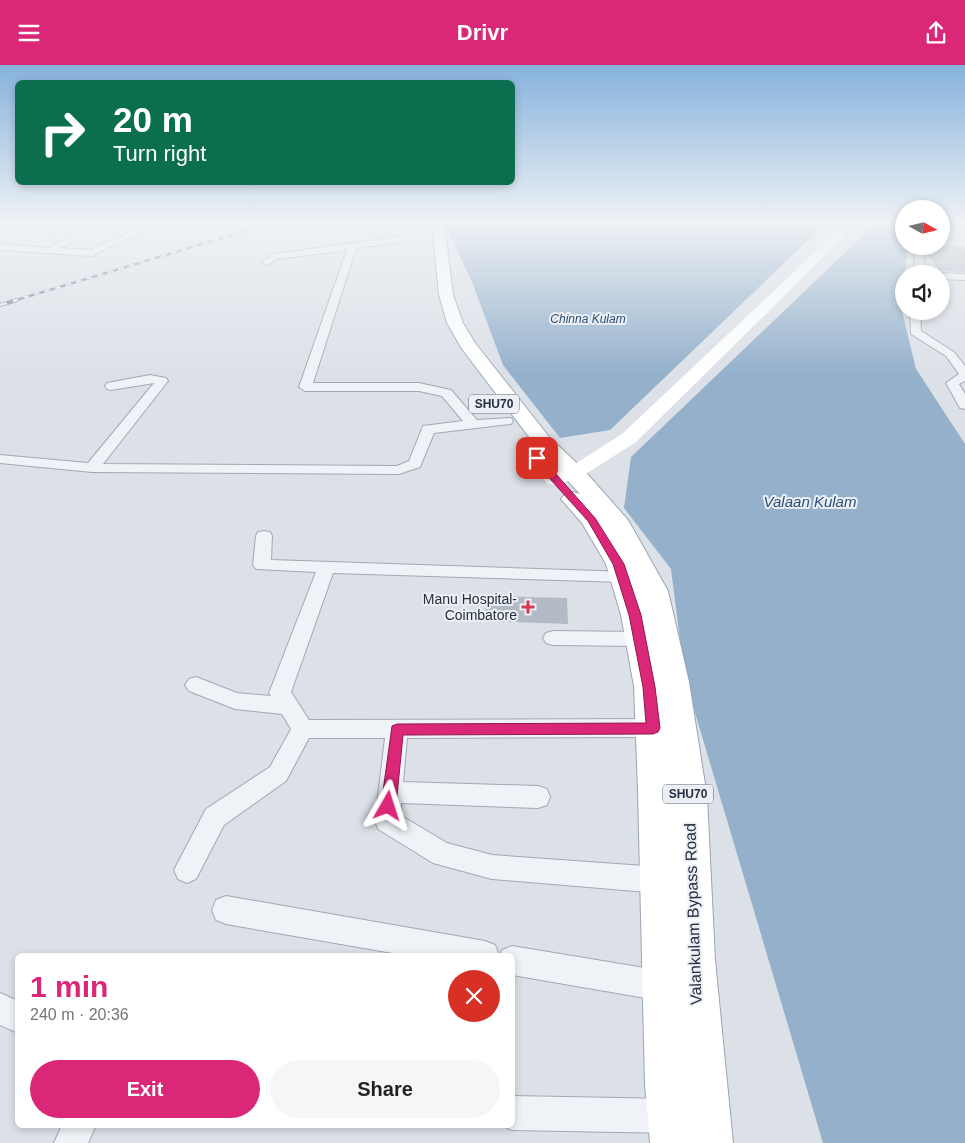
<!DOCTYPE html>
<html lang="en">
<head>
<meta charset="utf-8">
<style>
	:root { --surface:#fff; --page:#f6f6f6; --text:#202124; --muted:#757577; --accent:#db2777 }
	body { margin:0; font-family:Arial,sans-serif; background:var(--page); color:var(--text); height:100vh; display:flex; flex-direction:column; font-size:19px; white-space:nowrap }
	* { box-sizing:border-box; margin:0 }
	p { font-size:16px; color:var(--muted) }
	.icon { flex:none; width:28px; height:28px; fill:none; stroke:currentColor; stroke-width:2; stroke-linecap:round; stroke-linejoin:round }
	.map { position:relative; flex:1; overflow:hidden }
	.panel { position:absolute; left:15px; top:888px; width:500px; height:175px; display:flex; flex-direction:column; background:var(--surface); border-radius:8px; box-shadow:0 2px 8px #0003 }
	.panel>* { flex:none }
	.banner { position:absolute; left:15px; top:15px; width:500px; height:105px; border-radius:8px; box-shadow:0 2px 8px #0003; background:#0b6e4f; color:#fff; overflow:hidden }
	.needle { width:32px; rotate:98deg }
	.tools { position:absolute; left:895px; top:135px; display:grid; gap:10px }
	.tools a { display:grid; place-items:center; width:55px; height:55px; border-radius:50%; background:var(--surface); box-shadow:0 2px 8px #0003; font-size:25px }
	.pin { position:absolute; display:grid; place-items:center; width:42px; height:42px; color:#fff; margin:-21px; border-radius:10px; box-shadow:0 2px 8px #0006 }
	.me { position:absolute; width:55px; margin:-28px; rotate:6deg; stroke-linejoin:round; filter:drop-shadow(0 0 4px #0008) }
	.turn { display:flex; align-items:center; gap:18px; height:105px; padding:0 15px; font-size:22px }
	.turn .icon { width:65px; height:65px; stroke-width:2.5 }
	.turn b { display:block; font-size:35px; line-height:42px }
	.round { display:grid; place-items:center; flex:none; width:52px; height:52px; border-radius:26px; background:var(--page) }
	.summary { display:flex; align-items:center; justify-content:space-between; height:85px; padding:0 15px }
	h1 { font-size:30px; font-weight:700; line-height:38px; color:var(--accent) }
	.primary-button { display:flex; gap:10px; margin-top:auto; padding:10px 15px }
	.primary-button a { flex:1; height:58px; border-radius:30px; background:var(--accent); color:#fff; font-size:20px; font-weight:700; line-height:58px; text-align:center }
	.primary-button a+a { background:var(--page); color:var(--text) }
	header { display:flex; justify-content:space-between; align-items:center; height:65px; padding:0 15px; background:var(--accent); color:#fff; font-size:22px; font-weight:700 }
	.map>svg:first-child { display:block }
	.water { fill:#94b0cb }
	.building { fill:#b3bac5 }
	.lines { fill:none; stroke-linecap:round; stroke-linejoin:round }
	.street-casing { stroke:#a1a8b2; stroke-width:2 }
	.primary-casing { stroke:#9ba5b4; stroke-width:2 }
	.street { fill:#eff2f6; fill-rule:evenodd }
	.secondary { fill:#fff; fill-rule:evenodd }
	.primary { fill:#fff; fill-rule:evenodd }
	.rail-far1-casing { stroke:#758093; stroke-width:2.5 }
	.rail-casing { stroke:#758093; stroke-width:4 }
	.rail-far1 { stroke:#ecf0f5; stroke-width:2; stroke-dasharray:5.5; stroke-linecap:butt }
	.rail { stroke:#ecf0f5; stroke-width:2.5; stroke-dasharray:7; stroke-linecap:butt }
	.route { fill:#db2777; stroke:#8e194d }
	.poi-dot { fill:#d83651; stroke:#ecf0f5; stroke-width:2 }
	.labels { text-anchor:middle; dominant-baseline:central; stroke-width:4; stroke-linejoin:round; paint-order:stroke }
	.far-water-label { font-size:12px; font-style:italic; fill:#2c4e76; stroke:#ecf0f5 }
	.shield { fill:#ecf0f5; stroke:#616976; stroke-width:1 }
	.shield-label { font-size:12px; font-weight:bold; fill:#252f3f }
	.poi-label { font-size:14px; fill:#252f3f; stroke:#ecf0f5; text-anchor:end }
	.water-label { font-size:15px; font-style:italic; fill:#2c4e76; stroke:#ecf0f5 }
	.near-street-label { font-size:16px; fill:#252f3f; stroke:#ecf0f5 }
</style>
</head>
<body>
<header><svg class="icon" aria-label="menu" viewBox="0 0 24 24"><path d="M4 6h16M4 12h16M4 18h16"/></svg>Drivr<svg class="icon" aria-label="share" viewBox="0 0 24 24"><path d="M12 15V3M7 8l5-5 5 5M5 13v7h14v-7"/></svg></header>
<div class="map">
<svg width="965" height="1078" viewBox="0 0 965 1078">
	<rect width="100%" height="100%" fill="#dce1e8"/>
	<!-- water -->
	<path class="water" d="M448,158H826L610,365L560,373L503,300L472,217L447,164Z
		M876,158H904V181H908L901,242L916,304L965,379V1078H823L685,614L671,504L624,443L631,392Z"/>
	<!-- building -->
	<path class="building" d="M927,181H965V207L940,206L927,190H935Z
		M486,531L567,533L568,559L485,556Z"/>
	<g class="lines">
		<!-- street casing -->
		<g class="street-casing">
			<path id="street" d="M98,158H109L60,183L91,185L147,158H158L92,191L0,185V179L48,183Z
				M941,158L965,159V163L941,162Z
				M0,160L55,163L59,165L55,167L0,164Z
				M398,172L401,173V177L356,183L313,318H419L446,324L451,325L477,355L511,353L513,356L511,359L434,368L420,402L399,409L92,407L0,398V390L88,398L154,318L111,325L107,324L105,321L107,318L150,310L166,313L168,316L103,399L397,401L409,396L423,361L463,356L442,331L419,326H305L299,322L347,185L277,194L267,200L262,197L274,189Z
				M915,181H923L925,209H915Z
				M941,208L965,209V215L941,214V209H939Z
				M910,246H920L921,266L954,287L965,301V316L959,319L965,329V344L960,343L946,318L959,309L946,291L911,269Z
				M264,466L270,467L272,471L271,495L629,507L632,511L629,515L623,517L333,508L291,627L309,655L653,654L661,657L664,663L661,669L653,672L407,673L403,717L538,721L547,724L550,732L547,740L538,743L401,738L400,750L447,778L492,790L659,802L668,806L672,815L668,824L659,828L492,814L433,798L378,764L375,756L385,673H309L286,716L224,760L196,814L187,818L178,814L174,805L206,744L270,702L291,664L282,649L235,644L189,626L185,620L189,614L196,612L237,628L271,631L269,628L316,507L256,504L253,500L256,471L258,467Z
				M553,566L640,567L647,569L650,574L647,579L640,581L553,580L546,578L543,573L546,568Z
				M226,831L485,876L495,880L499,890H404L226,859L216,855L212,845L216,835Z
				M512,881L663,906L673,911L678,921L673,931L663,936L512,910V890H500L502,885Z
				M0,928L18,936V968L0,960Z
				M512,1031L672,1034L684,1039L689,1051L684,1063L672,1068L512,1065L501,1060H512Z
				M62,1060H96L88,1078H54Z"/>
		</g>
		<!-- primary casing -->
		<g class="primary-casing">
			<path id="primary" d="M432,158H444L453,230L463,258L475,278L550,373L582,403L628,455L668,526L689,617L707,732L715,895L733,1078H650L645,1020L638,726L634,621L621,550L606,499L582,458L561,434L565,429L573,427L580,429L536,381L462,284L447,258L439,230Z"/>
		</g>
		<!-- street -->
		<use href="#street" class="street"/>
		<!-- secondary -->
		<path class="secondary" d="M846,158H858L636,377L581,412L555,420L547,419L544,414L547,409L567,404L622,369Z"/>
		<!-- primary -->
		<use href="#primary" class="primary"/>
		<!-- rail-far1 casing -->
		<g class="rail-far1-casing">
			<path id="rail-far1" d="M13,236L272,158"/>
		</g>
		<!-- rail casing -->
		<g class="rail-casing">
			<path id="rail" d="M0,240L17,235"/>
		</g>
		<!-- rail-far1 -->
		<use href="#rail-far1" class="rail-far1"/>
		<!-- rail -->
		<use href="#rail" class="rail"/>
	</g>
	<!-- sky -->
	<linearGradient id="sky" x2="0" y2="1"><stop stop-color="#86b2dc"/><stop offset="0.51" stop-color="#eff2f5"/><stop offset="1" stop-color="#eff2f5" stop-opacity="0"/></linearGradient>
	<rect width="965" height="309" fill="url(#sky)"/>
	<!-- route -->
	<path class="route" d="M537,390L540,391L595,453L624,499L641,550L655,622L660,663L658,667L653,669L403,670L396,741L394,746L388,748L383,746L381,741L392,661L397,659L646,658L643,622L629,550L613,499L588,456L533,395L532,393Z"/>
	<!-- markers -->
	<path class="poi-dot" d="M525.5 534.5h5v5h5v5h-5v5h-5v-5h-5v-5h5z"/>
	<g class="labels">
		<!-- far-water labels -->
		<g class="far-water-label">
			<text x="588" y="254">Chinna Kulam</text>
		</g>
		<!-- shield labels -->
		<g class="shield">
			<rect x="469" y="329.5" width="50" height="19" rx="4"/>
			<rect x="663" y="719.5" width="50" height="19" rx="4"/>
		</g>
		<g class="shield-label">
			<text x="494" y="339">SHU70</text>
			<text x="688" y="729">SHU70</text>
		</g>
		<!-- poi labels -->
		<g class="poi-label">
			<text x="517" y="534">Manu Hospital-<tspan x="517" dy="16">Coimbatore</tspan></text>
		</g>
		<!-- water labels -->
		<g class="water-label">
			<text x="810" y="436">Valaan Kulam</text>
		</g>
		<!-- near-street labels -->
		<g class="near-street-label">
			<text transform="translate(693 849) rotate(-92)">Valankulam Bypass Road</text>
		</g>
	</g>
</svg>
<div class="tools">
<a><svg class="needle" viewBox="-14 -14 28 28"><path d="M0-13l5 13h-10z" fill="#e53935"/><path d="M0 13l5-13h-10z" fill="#757577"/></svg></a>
<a><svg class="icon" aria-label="sound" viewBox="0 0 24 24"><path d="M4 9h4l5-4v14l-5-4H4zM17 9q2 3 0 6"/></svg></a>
</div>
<div class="pin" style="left:537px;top:393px;background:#d93025"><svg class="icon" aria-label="arrive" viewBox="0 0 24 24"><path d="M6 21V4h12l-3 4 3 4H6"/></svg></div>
<svg class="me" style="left:388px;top:741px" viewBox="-20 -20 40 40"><path d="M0-17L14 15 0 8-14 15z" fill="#db2777" stroke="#fff" stroke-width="4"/></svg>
<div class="banner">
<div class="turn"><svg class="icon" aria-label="right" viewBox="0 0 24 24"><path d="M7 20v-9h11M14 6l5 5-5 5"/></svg><div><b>20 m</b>Turn right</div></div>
</div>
<section class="panel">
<div class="summary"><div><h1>1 min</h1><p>240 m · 20:36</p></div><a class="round" style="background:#d93025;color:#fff"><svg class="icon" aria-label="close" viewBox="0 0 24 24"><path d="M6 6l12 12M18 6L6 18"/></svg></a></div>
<div class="primary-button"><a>Exit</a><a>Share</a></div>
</section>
</div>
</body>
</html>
